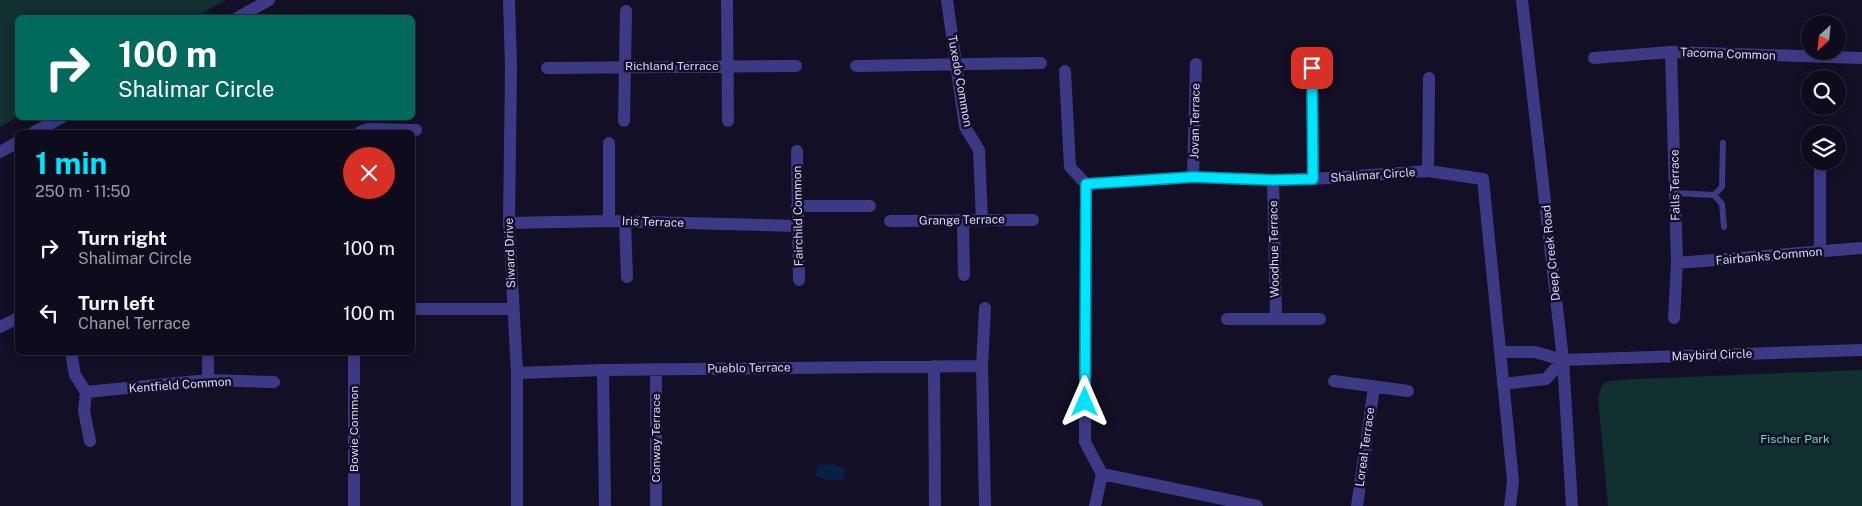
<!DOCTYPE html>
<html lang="en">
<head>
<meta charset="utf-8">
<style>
	:root { --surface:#0e0b1c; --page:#171425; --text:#f1f3f6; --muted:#9b9ba3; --line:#2e2b3b; --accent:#00e5ff }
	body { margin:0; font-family:"Public Sans",sans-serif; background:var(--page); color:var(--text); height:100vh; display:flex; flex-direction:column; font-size:19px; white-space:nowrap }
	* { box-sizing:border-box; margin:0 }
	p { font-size:16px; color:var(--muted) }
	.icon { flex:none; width:28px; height:28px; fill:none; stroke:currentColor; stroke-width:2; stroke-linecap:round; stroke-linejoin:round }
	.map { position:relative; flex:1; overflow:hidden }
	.panel { position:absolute; left:15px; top:130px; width:400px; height:225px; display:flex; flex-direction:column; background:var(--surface); border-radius:8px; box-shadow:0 2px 12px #0003,0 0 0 1px var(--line) }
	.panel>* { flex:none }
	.banner { position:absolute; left:15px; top:15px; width:400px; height:105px; border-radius:8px; box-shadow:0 2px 12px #0003,0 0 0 1px var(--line); background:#00695c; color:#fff; overflow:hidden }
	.needle { width:32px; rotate:207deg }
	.tools { position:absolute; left:1801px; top:15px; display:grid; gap:10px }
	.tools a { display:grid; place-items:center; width:45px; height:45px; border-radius:50%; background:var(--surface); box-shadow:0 2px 12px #0003,0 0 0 1px var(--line); font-size:25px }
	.pin { position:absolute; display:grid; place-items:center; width:42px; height:42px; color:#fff; margin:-21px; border-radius:10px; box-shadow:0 2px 8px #0006 }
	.me { position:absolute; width:55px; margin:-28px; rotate:0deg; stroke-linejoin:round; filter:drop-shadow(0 0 4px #0008) }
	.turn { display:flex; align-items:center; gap:18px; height:105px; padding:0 20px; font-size:22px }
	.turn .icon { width:65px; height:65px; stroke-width:2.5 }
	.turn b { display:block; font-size:35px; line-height:42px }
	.round { display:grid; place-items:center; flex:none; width:52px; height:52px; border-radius:26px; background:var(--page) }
	.overview { display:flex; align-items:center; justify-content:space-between; height:85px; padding:0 20px }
	h1 { font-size:30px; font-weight:700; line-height:38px; color:var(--accent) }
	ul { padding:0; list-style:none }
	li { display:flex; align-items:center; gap:15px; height:65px; padding:0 20px }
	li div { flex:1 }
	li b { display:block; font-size:19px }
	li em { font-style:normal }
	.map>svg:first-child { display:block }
	.green { fill:#12302f }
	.water { fill:#0a1f44 }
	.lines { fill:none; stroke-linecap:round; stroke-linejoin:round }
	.service { stroke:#3d3a85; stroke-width:6 }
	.minor { stroke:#3d3a85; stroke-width:12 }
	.tertiary { stroke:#3d3a85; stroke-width:12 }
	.route-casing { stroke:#0095a6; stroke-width:12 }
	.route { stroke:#00e5ff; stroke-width:9 }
	.labels { text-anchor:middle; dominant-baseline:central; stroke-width:5; stroke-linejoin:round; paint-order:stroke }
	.street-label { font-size:12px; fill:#d9d4ff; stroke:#130f26 }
	.park-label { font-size:12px; fill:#5fe0c0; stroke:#130f26 }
</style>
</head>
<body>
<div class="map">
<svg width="1862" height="506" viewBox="0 0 1862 506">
	<rect width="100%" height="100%" fill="#130f26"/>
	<!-- green -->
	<path class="green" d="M0,0H226L195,17L18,18L17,117L0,127Z
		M1862,370V506H1608L1598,398L1602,385L1608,381L1635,379Z"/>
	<!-- water -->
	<path class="water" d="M833,464L845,468L844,480H824V478L816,476L817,465Z"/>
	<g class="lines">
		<!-- service -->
		<path class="service" d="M1675,193L1714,195L1722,204L1724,227
			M1714,195L1722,187L1723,143"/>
		<!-- minor -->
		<path class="minor" d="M509,0L511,67L509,223L517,373V506
			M727,0L728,121
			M947,0L965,127L979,150L982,220
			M237,18L269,0
			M1671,52L1677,263L1674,318
			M1594,58L1671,52L1862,58
			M856,66L1041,63
			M547,68L796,66
			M1312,68L1313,179
			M1065,71L1070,167L1086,184
			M624,121L626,11
			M34,132L61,118
			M360,132L369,129L416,130
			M609,143V221
			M797,151L799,280
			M0,152L18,142
			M1820,168V252
			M1428,171L1429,78
			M1193,177L1196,64
			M1273,180L1276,318
			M1086,184L1193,177L1273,180L1313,179L1428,171L1483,179L1513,481L1510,506
			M1086,184L1085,442L1102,474
			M797,206H870
			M963,220L964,275
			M890,221L1033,220
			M625,222L627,277
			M509,223L609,221L798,226
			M1677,263L1862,248
			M412,309H512
			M1227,319H1320
			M0,327L18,318
			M71,352L75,375L86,392L84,411L90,441
			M208,352V380
			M1500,352H1535L1563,360L1862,350
			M934,366L935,506
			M656,369V506
			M603,370L605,506
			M517,373L603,370L982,366
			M1334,381L1408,391
			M1503,384L1546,379L1563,360
			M86,392L208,380L274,382
			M1102,474L1257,506
			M354,506V352
			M985,506L982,366L985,308
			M1095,506L1102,474
			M1357,506L1374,387"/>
		<!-- tertiary -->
		<path class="tertiary" d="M1522,0L1563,360L1572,506"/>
	</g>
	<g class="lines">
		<!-- route casing -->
		<g class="route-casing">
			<path id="route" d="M1085,402L1086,184L1193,177L1273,180L1313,179L1312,68"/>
		</g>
		<!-- route -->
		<use href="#route" class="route"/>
	</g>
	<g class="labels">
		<!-- street labels -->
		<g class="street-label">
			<text transform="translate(1728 54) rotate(2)">Tacoma Common</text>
			<text x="672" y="66">Richland Terrace</text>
			<text transform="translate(960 81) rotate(80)">Tuxedo Common</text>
			<text transform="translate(1195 121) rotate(-89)">Jovan Terrace</text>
			<text transform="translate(1373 175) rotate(-4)">Shalimar Circle</text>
			<text transform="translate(1675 185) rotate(-91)">Falls Terrace</text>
			<text transform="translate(798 216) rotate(-91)">Fairchild Common</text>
			<text transform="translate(962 220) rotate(-1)">Grange Terrace</text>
			<text transform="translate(653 222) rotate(2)">Iris Terrace</text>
			<text transform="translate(1274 249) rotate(-91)">Woodhue Terrace</text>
			<text transform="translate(510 253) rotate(-92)">Siward Drive</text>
			<text transform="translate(1551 253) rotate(-96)">Deep Creek Road</text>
			<text transform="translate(1769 256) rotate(-5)">Fairbanks Common</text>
			<text transform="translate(1712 355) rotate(-2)">Maybird Circle</text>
			<text transform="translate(749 368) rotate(-1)">Pueblo Terrace</text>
			<text transform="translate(180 385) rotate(-4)">Kentfield Common</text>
			<text transform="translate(354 429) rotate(-90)">Bowie Common</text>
			<text transform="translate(656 438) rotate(-90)">Conway Terrace</text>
			<text transform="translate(1365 447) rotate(-82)">Loreal Terrace</text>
		</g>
		<!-- park labels -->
		<g class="park-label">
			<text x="1795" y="439">Fischer Park</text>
		</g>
	</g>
</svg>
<div class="tools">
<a><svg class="needle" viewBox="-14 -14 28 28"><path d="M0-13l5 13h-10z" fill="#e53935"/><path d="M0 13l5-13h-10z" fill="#9b9ba3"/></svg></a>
<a><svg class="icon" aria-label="search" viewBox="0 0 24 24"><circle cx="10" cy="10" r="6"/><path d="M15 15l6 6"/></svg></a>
<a><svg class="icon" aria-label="layers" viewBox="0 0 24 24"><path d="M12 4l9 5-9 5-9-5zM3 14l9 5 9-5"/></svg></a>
</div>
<div class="pin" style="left:1312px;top:68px;background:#d93025"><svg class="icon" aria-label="arrive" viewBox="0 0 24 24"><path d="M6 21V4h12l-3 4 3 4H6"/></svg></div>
<svg class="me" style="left:1085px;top:402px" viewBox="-20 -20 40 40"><path d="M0-17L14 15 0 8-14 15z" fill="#00e5ff" stroke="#fff" stroke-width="4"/></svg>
<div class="banner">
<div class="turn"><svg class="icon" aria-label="right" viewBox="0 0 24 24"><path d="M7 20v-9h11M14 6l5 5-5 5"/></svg><div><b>100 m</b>Shalimar Circle</div></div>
</div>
<section class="panel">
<div class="overview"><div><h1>1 min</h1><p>250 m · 11:50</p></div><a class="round" style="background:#d93025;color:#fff"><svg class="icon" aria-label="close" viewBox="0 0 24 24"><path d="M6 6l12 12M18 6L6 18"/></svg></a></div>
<ul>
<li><svg class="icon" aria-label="right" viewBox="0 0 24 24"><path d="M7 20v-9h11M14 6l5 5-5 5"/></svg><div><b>Turn right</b><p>Shalimar Circle</p></div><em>100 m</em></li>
<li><svg class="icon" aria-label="left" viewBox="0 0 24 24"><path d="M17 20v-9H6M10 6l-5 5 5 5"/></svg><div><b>Turn left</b><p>Chanel Terrace</p></div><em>100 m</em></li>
</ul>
</section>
</div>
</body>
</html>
